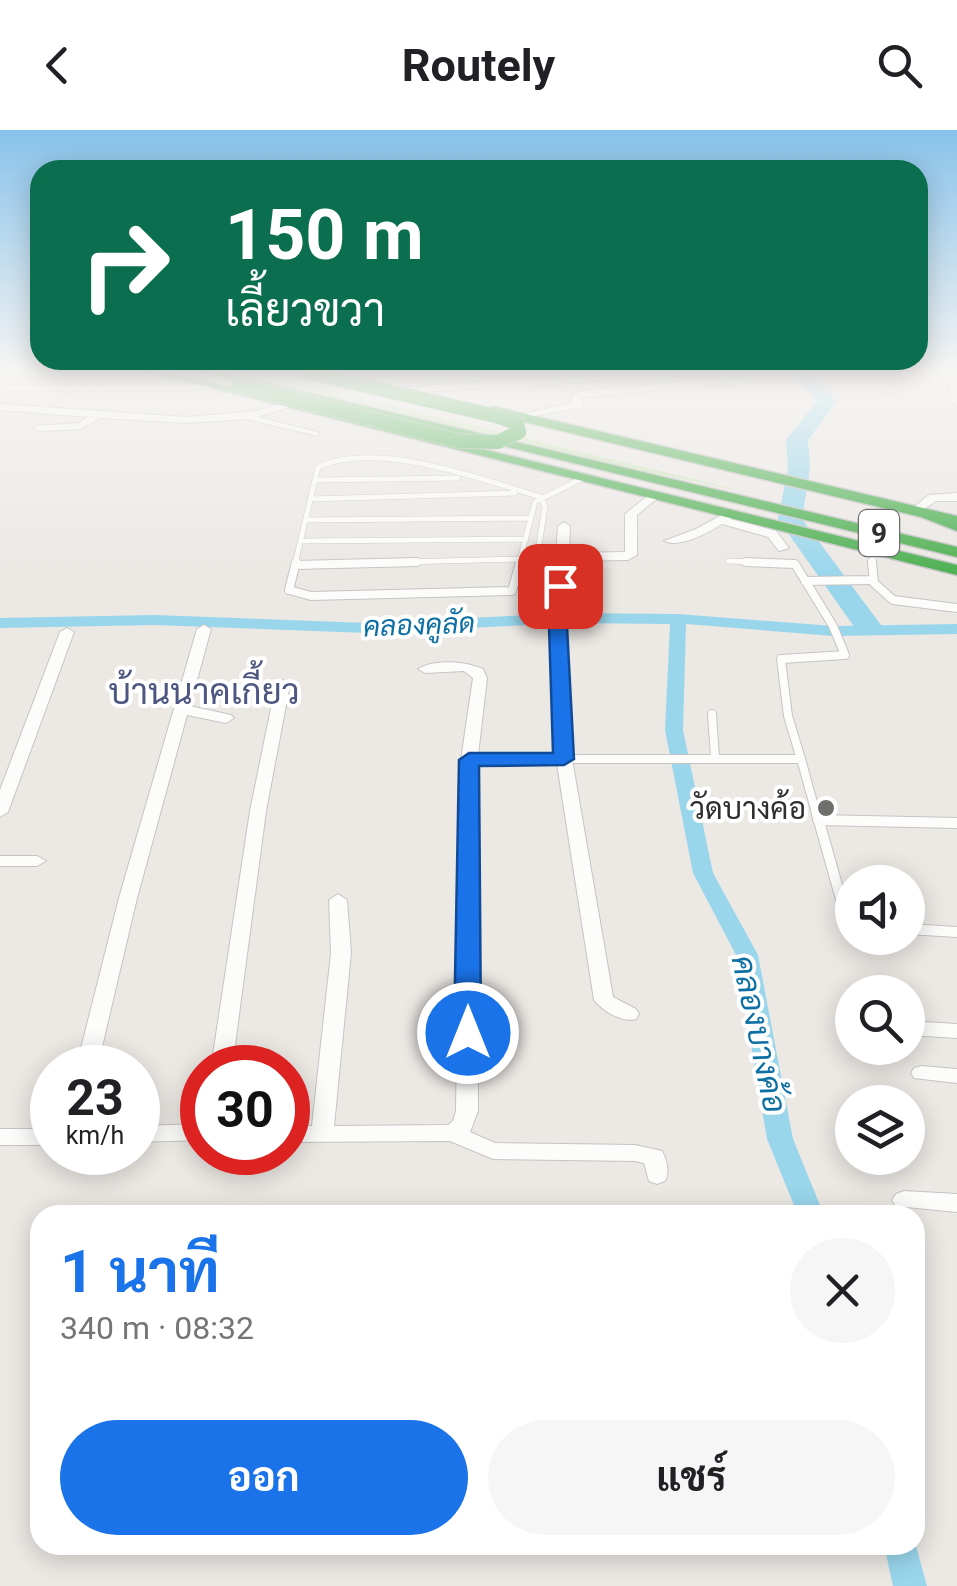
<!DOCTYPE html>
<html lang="th">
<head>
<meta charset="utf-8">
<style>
	:root { --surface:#fff; --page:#f6f6f6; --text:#202124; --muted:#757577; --accent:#1a73e8 }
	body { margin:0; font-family:Roboto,Sarabun,sans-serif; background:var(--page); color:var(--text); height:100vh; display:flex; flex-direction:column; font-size:38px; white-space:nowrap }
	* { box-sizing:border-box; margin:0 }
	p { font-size:32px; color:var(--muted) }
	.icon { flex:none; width:55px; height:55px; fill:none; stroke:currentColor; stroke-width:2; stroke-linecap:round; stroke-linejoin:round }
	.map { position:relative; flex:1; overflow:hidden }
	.drawer { position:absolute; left:30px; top:1075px; width:895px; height:350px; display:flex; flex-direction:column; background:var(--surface); border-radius:30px; box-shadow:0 5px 25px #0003 }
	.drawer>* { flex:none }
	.hud { position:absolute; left:30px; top:30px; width:898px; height:210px; border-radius:30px; box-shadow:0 5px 25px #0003; background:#0b6e4f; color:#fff; overflow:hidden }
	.tools { position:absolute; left:835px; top:735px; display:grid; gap:20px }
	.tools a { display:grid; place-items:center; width:90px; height:90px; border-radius:50%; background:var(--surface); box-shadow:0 5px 25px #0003; font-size:50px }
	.speed { position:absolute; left:30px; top:915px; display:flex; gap:20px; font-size:50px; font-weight:700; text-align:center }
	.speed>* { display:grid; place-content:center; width:130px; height:130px; border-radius:50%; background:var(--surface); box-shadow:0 5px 25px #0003; line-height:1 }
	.speed small { font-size:25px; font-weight:400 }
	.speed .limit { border:15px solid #d22; background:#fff; color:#111 }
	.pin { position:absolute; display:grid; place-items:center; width:85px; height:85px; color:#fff; margin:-42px; border-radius:20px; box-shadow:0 5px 15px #0006 }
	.me { position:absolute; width:110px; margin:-55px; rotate:0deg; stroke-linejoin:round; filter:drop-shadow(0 0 8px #0008) }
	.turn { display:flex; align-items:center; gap:35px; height:210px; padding:0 30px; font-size:45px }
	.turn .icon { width:130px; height:130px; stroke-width:2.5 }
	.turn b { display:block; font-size:70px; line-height:85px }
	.round { display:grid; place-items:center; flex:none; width:105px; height:105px; border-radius:52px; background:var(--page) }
	.overview { display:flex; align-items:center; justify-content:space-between; height:170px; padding:0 30px }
	h1 { font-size:60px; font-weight:700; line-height:75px; color:var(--accent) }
	.cta { display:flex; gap:20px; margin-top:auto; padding:20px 30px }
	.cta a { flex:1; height:115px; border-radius:60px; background:var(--accent); color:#fff; font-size:40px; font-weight:700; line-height:115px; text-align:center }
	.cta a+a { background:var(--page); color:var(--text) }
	header { display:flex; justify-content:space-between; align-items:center; height:130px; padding:0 30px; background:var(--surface); font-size:45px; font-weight:700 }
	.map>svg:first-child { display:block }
	.green { fill:#cee6be }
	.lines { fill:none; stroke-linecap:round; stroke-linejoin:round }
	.canal { fill:#99d6ec; fill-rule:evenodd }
	.river { fill:#99d6ec; fill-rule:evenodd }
	.lane-far2-casing { stroke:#c5c4c5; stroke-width:6 }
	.lane-far1-casing { stroke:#c5c4c5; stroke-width:10 }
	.lane-casing { stroke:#c5c4c5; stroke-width:12 }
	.street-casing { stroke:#c5c4c5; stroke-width:2 }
	.fast-casing { stroke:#c5c4c5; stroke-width:3 }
	.lane-far2 { stroke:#fcfcfb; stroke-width:5 }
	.lane-far1 { stroke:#fcfcfb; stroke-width:8 }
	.lane { stroke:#fcfcfb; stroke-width:10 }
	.street { fill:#fcfcfb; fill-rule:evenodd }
	.fast { fill:#4caf50; fill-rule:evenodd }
	.fast-bridge-casing { stroke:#c5c4c5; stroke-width:15; stroke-linecap:butt }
	.fast-bridge { stroke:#4caf50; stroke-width:14 }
	.route { fill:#1a73e8; stroke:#114b97; stroke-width:2.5 }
	.poi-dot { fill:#706f6e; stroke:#fff; stroke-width:4 }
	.labels { text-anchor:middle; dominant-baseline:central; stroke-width:8; stroke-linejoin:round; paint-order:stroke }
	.shield { fill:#fff; stroke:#6d6d6d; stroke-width:2.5 }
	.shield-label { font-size:28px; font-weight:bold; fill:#2e2e2e }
	.far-water-label { font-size:28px; font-style:italic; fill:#0d6fa3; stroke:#fff }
	.poi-label { font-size:30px; fill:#2e2e2e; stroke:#fff; text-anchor:end }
	.water-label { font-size:32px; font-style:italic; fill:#0d6fa3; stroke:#fff }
	.quarter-label { font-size:35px; fill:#4d5680; stroke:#fff }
</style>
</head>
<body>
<header><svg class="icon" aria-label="back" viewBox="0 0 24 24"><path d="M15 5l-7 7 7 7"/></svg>Routely<svg class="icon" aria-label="search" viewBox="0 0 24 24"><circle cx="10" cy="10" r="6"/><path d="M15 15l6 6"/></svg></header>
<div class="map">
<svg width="957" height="1456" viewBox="0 0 957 1456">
	<rect width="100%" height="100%" fill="#ece8e4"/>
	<!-- green -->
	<path class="green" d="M228,242H250L751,363L619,336Z"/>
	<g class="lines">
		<!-- canal -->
		<path class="canal" d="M568,483L678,484L833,496L957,494V504L833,506L686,494L683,600L713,743L758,825L793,1009L824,1085H798L767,1009L736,825L693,743L665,600L670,494L568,493L368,503L155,495L0,498V488L155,485L368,493Z
			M915,1412L927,1456H893L884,1415H915Z"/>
		<!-- river -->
		<path class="river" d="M790,242H808L837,271L808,310L810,339L802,389L884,499L880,505H860L778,389L788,339L786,310L817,271Z"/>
		<!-- lane-far2 casing -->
		<g class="lane-far2-casing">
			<path id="lane-far2" d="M112,242H137
				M0,259L213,257
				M316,350L458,348
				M310,369L515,363
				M305,390L531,388
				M301,411L526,409
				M728,431L795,434
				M295,434L318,337C378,310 480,349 541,367
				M322,434L523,429
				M519,434L535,372L583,348
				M536,434L545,377L541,367
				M872,434L875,419"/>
		</g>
		<!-- lane-far1 casing -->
		<g class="lane-far1-casing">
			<path id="lane-far1" d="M296,432L289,460L311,466L512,461L520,432
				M746,432L795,434L833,496L845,525L781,529L788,586L801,629
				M872,432L874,453L893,470L957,478
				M295,435L417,432
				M805,451L870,450
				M516,452L534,448L537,432
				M712,584L715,627
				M564,629H801L817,687"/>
		</g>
		<!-- lane casing -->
		<g class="lane-casing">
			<path id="lane" d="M817,684L846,787L852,793
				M818,690L957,693
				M908,799L957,802"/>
		</g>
		<!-- street casing -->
		<g class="street-casing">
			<path id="street" d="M405,242H478L473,245L406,248L379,257L374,254Z
				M598,242H608L611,246L599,251L405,263L400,260L405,257L600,245Z
				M957,243V276L952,273L948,247Z
				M729,247L751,255L746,258L729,253L583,267L582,277L518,289L513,286L572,273V264L582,261Z
				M286,272L291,275L290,277L257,287L318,302V306L246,289L187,293L100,288L81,299L39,301L34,298L35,296L79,293L88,287L0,280V274L187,287L256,281Z
				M957,363V371H936L915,385L909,381L929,365Z
				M650,364L660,366L637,385V425L628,430L568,431L565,495L572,629L613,867L636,879L639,884L636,889C622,893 603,881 594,870L557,634L477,635L478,981L470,1002L495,1013L635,1015L662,1021C667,1030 670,1042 665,1051L657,1054L649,1051L644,1033L635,1031L493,1029L450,1011L288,1012V996H312L331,823L329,770L338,764L347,770L351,823L334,996L448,995L453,991L456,981L461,630L473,548L464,541L425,543L418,539C434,529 465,531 483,539L487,548L478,625L556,624L551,495L558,396L564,392L570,396L569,423L625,422V384Z
				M729,381L735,385L730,389L776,401L789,418L779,421L768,407L722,394C706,404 680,418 664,411L696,399Z
				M204,495L211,499L190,576L231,585L234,588L226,593L187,585L137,768L97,938H76L119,768L197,499Z
				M67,498L74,502L8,682L0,687V660L60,502Z
				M283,550L290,554L266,681L232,938H211L250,681L276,554Z
				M0,726H37L46,731L37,736H0Z
				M908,891L957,894V908L908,905Z
				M921,936L957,939V953L914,948L911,943L914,938Z
				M202,994V1010L138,1012V996Z
				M0,999H52V1015H0Z
				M904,1061L957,1064V1082L896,1076L892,1070L896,1064Z"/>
		</g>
		<!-- fast casing -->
		<g class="fast-casing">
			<path id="fast" d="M148,242H168L957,435V445Z
				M202,242H222L957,417V427Z
				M492,276L957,386V401L921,387L487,283L485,280Z"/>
		</g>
		<!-- lane-far2 -->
		<use href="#lane-far2" class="lane-far2"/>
		<!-- lane-far1 -->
		<use href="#lane-far1" class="lane-far1"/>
		<!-- lane -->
		<use href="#lane" class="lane"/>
		<!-- street -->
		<use href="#street" class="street"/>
		<!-- fast -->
		<use href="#fast" class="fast"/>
		<!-- fast-bridge casing -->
		<g class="fast-bridge-casing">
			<path id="fast-bridge" d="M238,255L459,311L498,312L519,302L517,293L496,286L306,242"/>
		</g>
		<!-- fast-bridge -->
		<use href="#fast-bridge" class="fast-bridge"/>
	</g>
	<!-- sky -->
	<linearGradient id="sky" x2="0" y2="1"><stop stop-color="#88c2ea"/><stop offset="0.54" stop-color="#f6f5f3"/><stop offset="1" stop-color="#f6f5f3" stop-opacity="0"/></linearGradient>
	<rect width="957" height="446" fill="url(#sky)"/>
	<!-- route -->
	<path class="route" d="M560,450L569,456L567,496L574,629L564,635L479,636L481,903L477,909H458L454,903L459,630L469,623H553L549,496L552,456Z"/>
	<!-- markers -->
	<circle class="poi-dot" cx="826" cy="678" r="10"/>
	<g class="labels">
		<!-- shield labels -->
		<rect class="shield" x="859" y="380" width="40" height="46" rx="8"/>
		<g class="shield-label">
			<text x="879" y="403">9</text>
		</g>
		<!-- far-water labels -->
		<g class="far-water-label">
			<text transform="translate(419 495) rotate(-2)">คลองคูลัด</text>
		</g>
		<!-- poi labels -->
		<g class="poi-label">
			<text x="806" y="678">วัดบางค้อ</text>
		</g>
		<!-- water labels -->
		<g class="water-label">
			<text transform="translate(759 904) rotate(78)">คลองบางค้อ</text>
		</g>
		<!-- quarter labels -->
		<g class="quarter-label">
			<text x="204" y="562">บ้านนาคเกี้ยว</text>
		</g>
	</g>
</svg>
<div class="tools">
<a><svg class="icon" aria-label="sound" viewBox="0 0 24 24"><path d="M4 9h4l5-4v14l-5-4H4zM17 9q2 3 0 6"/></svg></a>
<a><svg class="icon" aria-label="search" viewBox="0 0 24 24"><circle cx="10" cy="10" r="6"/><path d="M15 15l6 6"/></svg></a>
<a><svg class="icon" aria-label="layers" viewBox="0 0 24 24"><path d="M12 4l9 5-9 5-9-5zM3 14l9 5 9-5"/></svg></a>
</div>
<div class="speed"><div>23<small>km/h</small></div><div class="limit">30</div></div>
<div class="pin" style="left:560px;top:456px;background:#d93025"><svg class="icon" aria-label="arrive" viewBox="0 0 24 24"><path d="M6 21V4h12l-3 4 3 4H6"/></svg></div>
<svg class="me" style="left:468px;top:903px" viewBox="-20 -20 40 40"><circle r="17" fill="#1a73e8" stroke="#fff" stroke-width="3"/><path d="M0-11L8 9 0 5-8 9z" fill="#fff"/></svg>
<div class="hud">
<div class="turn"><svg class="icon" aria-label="right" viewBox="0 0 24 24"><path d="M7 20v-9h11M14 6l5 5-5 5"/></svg><div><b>150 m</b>เลี้ยวขวา</div></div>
</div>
<section class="drawer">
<div class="overview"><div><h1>1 นาที</h1><p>340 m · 08:32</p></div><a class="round"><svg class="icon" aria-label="close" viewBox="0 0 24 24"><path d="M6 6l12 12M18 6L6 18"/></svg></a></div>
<div class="cta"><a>ออก</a><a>แชร์</a></div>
</section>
</div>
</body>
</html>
